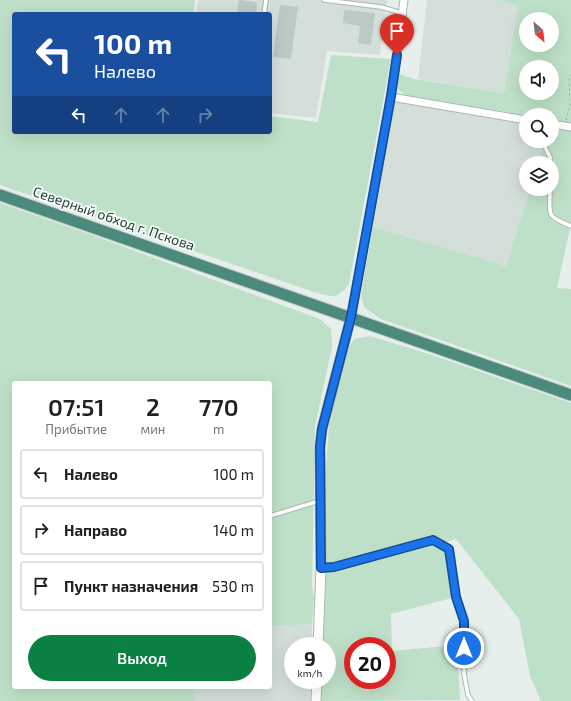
<!DOCTYPE html>
<html lang="ru">
<head>
<meta charset="utf-8">
<style>
	:root { --surface:#fff; --page:#f2f2f2; --text:#202124; --muted:#757577; --line:#e0e0e0; --accent:#0b8043 }
	body { margin:0; font-family:"Exo 2",sans-serif; background:var(--page); color:var(--text); height:100vh; display:flex; flex-direction:column; font-size:15px; white-space:nowrap }
	* { box-sizing:border-box; margin:0 }
	p { font-size:13px; color:var(--muted) }
	.icon { flex:none; width:22px; height:22px; fill:none; stroke:currentColor; stroke-width:2; stroke-linecap:round; stroke-linejoin:round }
	.map { position:relative; flex:1; overflow:hidden }
	.drawer { position:absolute; left:12px; top:381px; width:260px; height:308px; display:flex; flex-direction:column; background:var(--surface); border-radius:4px; box-shadow:0 4px 16px #0002 }
	.drawer>* { flex:none }
	.top-card { position:absolute; left:12px; top:12px; width:260px; height:122px; border-radius:4px; box-shadow:0 4px 16px #0002; background:#1a4fa0; color:#fff; overflow:hidden }
	.needle { width:26px; rotate:152deg }
	.fabs { position:absolute; left:519px; top:12px; display:grid; gap:8px }
	.fabs a { display:grid; place-items:center; width:40px; height:40px; border-radius:50%; background:var(--surface); box-shadow:0 4px 16px #0002; font-size:20px }
	.speed { position:absolute; left:284px; top:637px; display:flex; gap:8px; font-size:20px; font-weight:700; text-align:center }
	.speed>* { display:grid; place-content:center; width:52px; height:52px; border-radius:50%; background:var(--surface); box-shadow:0 4px 16px #0002; line-height:1 }
	.speed small { font-size:10px; font-weight:400 }
	.speed .limit { border:6px solid #d22; background:#fff; color:#111 }
	.pin { position:absolute; display:grid; place-items:center; width:34px; height:34px; color:#fff; margin:-41px -17px; border-radius:50% 50% 50% 0; rotate:-45deg; box-shadow:0 0 4px #0007 }
	.pin .icon { rotate:45deg }
	.me { position:absolute; width:44px; margin:-22px; rotate:0deg; stroke-linejoin:round; filter:drop-shadow(0 0 3px #0008) }
	.turn { display:flex; align-items:center; gap:14px; height:84px; padding:0 16px; font-size:18px }
	.turn .icon { width:52px; height:52px; stroke-width:2.5 }
	.turn b { display:block; font-size:28px; line-height:34px }
	.lanes { display:flex; align-items:center; height:38px; padding:0 16px; background:#0003; justify-content:center; gap:20px; direction:ltr }
	.lanes .off { opacity:.35 }
	.eta { display:flex; justify-content:space-evenly; align-items:center; height:68px; text-align:center }
	.eta b { font-size:24px; font-weight:600; line-height:28px }
	.button { display:flex; gap:8px; margin-top:auto; padding:8px 16px }
	.button a { flex:1; height:46px; border-radius:24px; background:var(--accent); color:#fff; font-size:16px; font-weight:600; line-height:46px; text-align:center }
	ul { padding:0; list-style:none }
	li { display:flex; align-items:center; gap:12px; height:50px; margin:0 8px 6px; padding:0 8px; border:2px solid var(--line); border-radius:4px }
	li div { flex:1 }
	li b { display:block; font-size:15px }
	li em { font-style:normal }
	.map>svg:first-child { display:block }
	.built { fill:#d4dfda }
	.green { fill:#bfe0c8; fill-rule:evenodd }
	.building { fill:#bbcac4 }
	.lines { fill:none; stroke-linecap:round; stroke-linejoin:round }
	.service-casing { stroke:#a8b8b2; stroke-width:5.5 }
	.minor-casing { stroke:#a8b8b2; stroke-width:9 }
	.tertiary-casing { stroke:#a8b8b2; stroke-width:11 }
	.trunk-casing { stroke:#c2cac8; stroke-width:13 }
	.path { stroke:#86b3a5; stroke-width:1; stroke-dasharray:2 3; stroke-linecap:butt }
	.service { stroke:#fff; stroke-width:3.5 }
	.minor { stroke:#fff; stroke-width:7 }
	.tertiary { stroke:#fff; stroke-width:9 }
	.trunk { stroke:#4c8a7c; stroke-width:11 }
	.route-casing { stroke:#114b97; stroke-width:10 }
	.route { stroke:#1a73e8; stroke-width:7 }
	.labels { text-anchor:middle; dominant-baseline:central; stroke-width:3.5; stroke-linejoin:round; paint-order:stroke }
	.street-label { font-size:14px; fill:#24423a; stroke:#f7fbf9 }
</style>
</head>
<body>
<div class="map">
<svg width="571" height="701" viewBox="0 0 571 701">
	<rect width="100%" height="100%" fill="#e6efeb"/>
	<!-- built -->
	<path class="built" d="M198,0H387L380,55L327,51L316,118L270,113V14H196Z
		M427,0H497L518,6L504,93L418,79Z
		M395,101L526,122V141H545L538,163H526V189H530L506,266L373,227Z
		M312,624V646H293V680H311L310,701H194V687H270V626Z"/>
	<!-- green -->
	<path class="green" d="M0,0H195L194,14H14V132H270V116L318,122L331,55L391,59L349,284C337,300 332,297 314,292L0,185Z
		M497,0H571V123L552,120V115H526L407,97L398,89L399,74L414,79L504,93L518,6ZM526,19H552V45H526ZM526,67H552V93H526Z
		M552,126L571,130V224L557,288L571,289V386L381,319L364,307L361,294L373,227L506,266L530,189H552V163H538L545,141H552Z
		M0,203L92,235L320,319L331,329L332,347L315,426L312,586L314,596L312,624L270,626V383H14V687H194V701H0Z
		M370,336L432,355L571,403V701H541L530,676L519,619L456,539L444,543L452,598L391,614L392,651L457,645L460,700L321,701L322,680H327V646H323L326,564L325,550V483L329,425L346,352L354,339ZM353,646H387V680H353Z"/>
	<!-- building -->
	<path class="building" d="M239,0L257,2L256,14H237Z
		M280,5L298,7L291,59L273,57Z
		M344,10L375,13L371,45L358,43L360,26L343,23Z"/>
	<g class="lines">
		<!-- service casing -->
		<g class="service-casing">
			<path id="service" d="M324,0L381,7L402,13
				M264,14L266,0
				M542,141L550,157V163
				M550,189C550,215 545,216 571,226
				M270,516L319,501
				M322,568L334,567L433,540L449,549L456,597L464,621V674L468,695L472,701"/>
		</g>
		<!-- minor casing -->
		<g class="minor-casing">
			<path id="minor" d="M391,97L526,120
				M552,124L571,127
				M351,317L391,97L404,0"/>
		</g>
		<!-- tertiary casing -->
		<g class="tertiary-casing">
			<path id="tertiary" d="M318,646L321,568L320,447L322,429L351,317
				M316,701L317,680"/>
		</g>
		<!-- trunk casing -->
		<g class="trunk-casing">
			<path id="trunk" d="M0,195L571,395"/>
		</g>
		<!-- path -->
		<path class="path" d="M566,120L570,106L569,80L571,75"/>
		<!-- service -->
		<use href="#service" class="service"/>
		<!-- minor -->
		<use href="#minor" class="minor"/>
		<!-- tertiary -->
		<use href="#tertiary" class="tertiary"/>
		<!-- trunk -->
		<use href="#trunk" class="trunk"/>
	</g>
	<g class="lines">
		<!-- route casing -->
		<g class="route-casing">
			<path id="route" d="M397,55L391,96L351,317L322,429L320,447L321,568L334,567L433,540L449,549L456,597L464,621V648"/>
		</g>
		<!-- route -->
		<use href="#route" class="route"/>
	</g>
	<g class="labels">
		<!-- street labels -->
		<g class="street-label">
			<text transform="translate(114 218) rotate(19)">Северный обход г. Пскова</text>
		</g>
	</g>
</svg>
<div class="fabs">
<a><svg class="needle" viewBox="-14 -14 28 28"><path d="M0-13l5 13h-10z" fill="#e53935"/><path d="M0 13l5-13h-10z" fill="#757577"/></svg></a>
<a><svg class="icon" aria-label="sound" viewBox="0 0 24 24"><path d="M4 9h4l5-4v14l-5-4H4zM17 9q2 3 0 6"/></svg></a>
<a><svg class="icon" aria-label="search" viewBox="0 0 24 24"><circle cx="10" cy="10" r="6"/><path d="M15 15l6 6"/></svg></a>
<a><svg class="icon" aria-label="layers" viewBox="0 0 24 24"><path d="M12 4l9 5-9 5-9-5zM3 14l9 5 9-5"/></svg></a>
</div>
<div class="speed"><div>9<small>km/h</small></div><div class="limit">20</div></div>
<div class="pin" style="left:397px;top:55px;background:#d93025"><svg class="icon" aria-label="arrive" viewBox="0 0 24 24"><path d="M6 21V4h12l-3 4 3 4H6"/></svg></div>
<svg class="me" style="left:464px;top:648px" viewBox="-20 -20 40 40"><circle r="17" fill="#1a73e8" stroke="#fff" stroke-width="3"/><path d="M0-11L8 9 0 5-8 9z" fill="#fff"/></svg>
<div class="top-card">
<div class="turn"><svg class="icon" aria-label="left" viewBox="0 0 24 24"><path d="M17 20v-9H6M10 6l-5 5 5 5"/></svg><div><b>100 m</b>Налево</div></div>
<div class="lanes"><svg class="icon" aria-label="left" viewBox="0 0 24 24"><path d="M17 20v-9H6M10 6l-5 5 5 5"/></svg><svg class="icon off" aria-label="ahead" viewBox="0 0 24 24"><path d="M12 20V5M6 11l6-6 6 6"/></svg><svg class="icon off" aria-label="ahead" viewBox="0 0 24 24"><path d="M12 20V5M6 11l6-6 6 6"/></svg><svg class="icon off" aria-label="right" viewBox="0 0 24 24"><path d="M7 20v-9h11M14 6l5 5-5 5"/></svg></div>
</div>
<section class="drawer">
<div class="eta">
<div><b>07:51</b><p>Прибытие</p></div>
<div><b>2</b><p>мин</p></div>
<div><b>770</b><p>m</p></div>
</div>
<ul>
<li><svg class="icon" aria-label="left" viewBox="0 0 24 24"><path d="M17 20v-9H6M10 6l-5 5 5 5"/></svg><div><b>Налево</b></div><em>100 m</em></li>
<li><svg class="icon" aria-label="right" viewBox="0 0 24 24"><path d="M7 20v-9h11M14 6l5 5-5 5"/></svg><div><b>Направо</b></div><em>140 m</em></li>
<li><svg class="icon" aria-label="arrive" viewBox="0 0 24 24"><path d="M6 21V4h12l-3 4 3 4H6"/></svg><div><b>Пункт назначения</b></div><em>530 m</em></li>
</ul>
<div class="button"><a>Выход</a></div>
</section>
</div>
</body>
</html>
